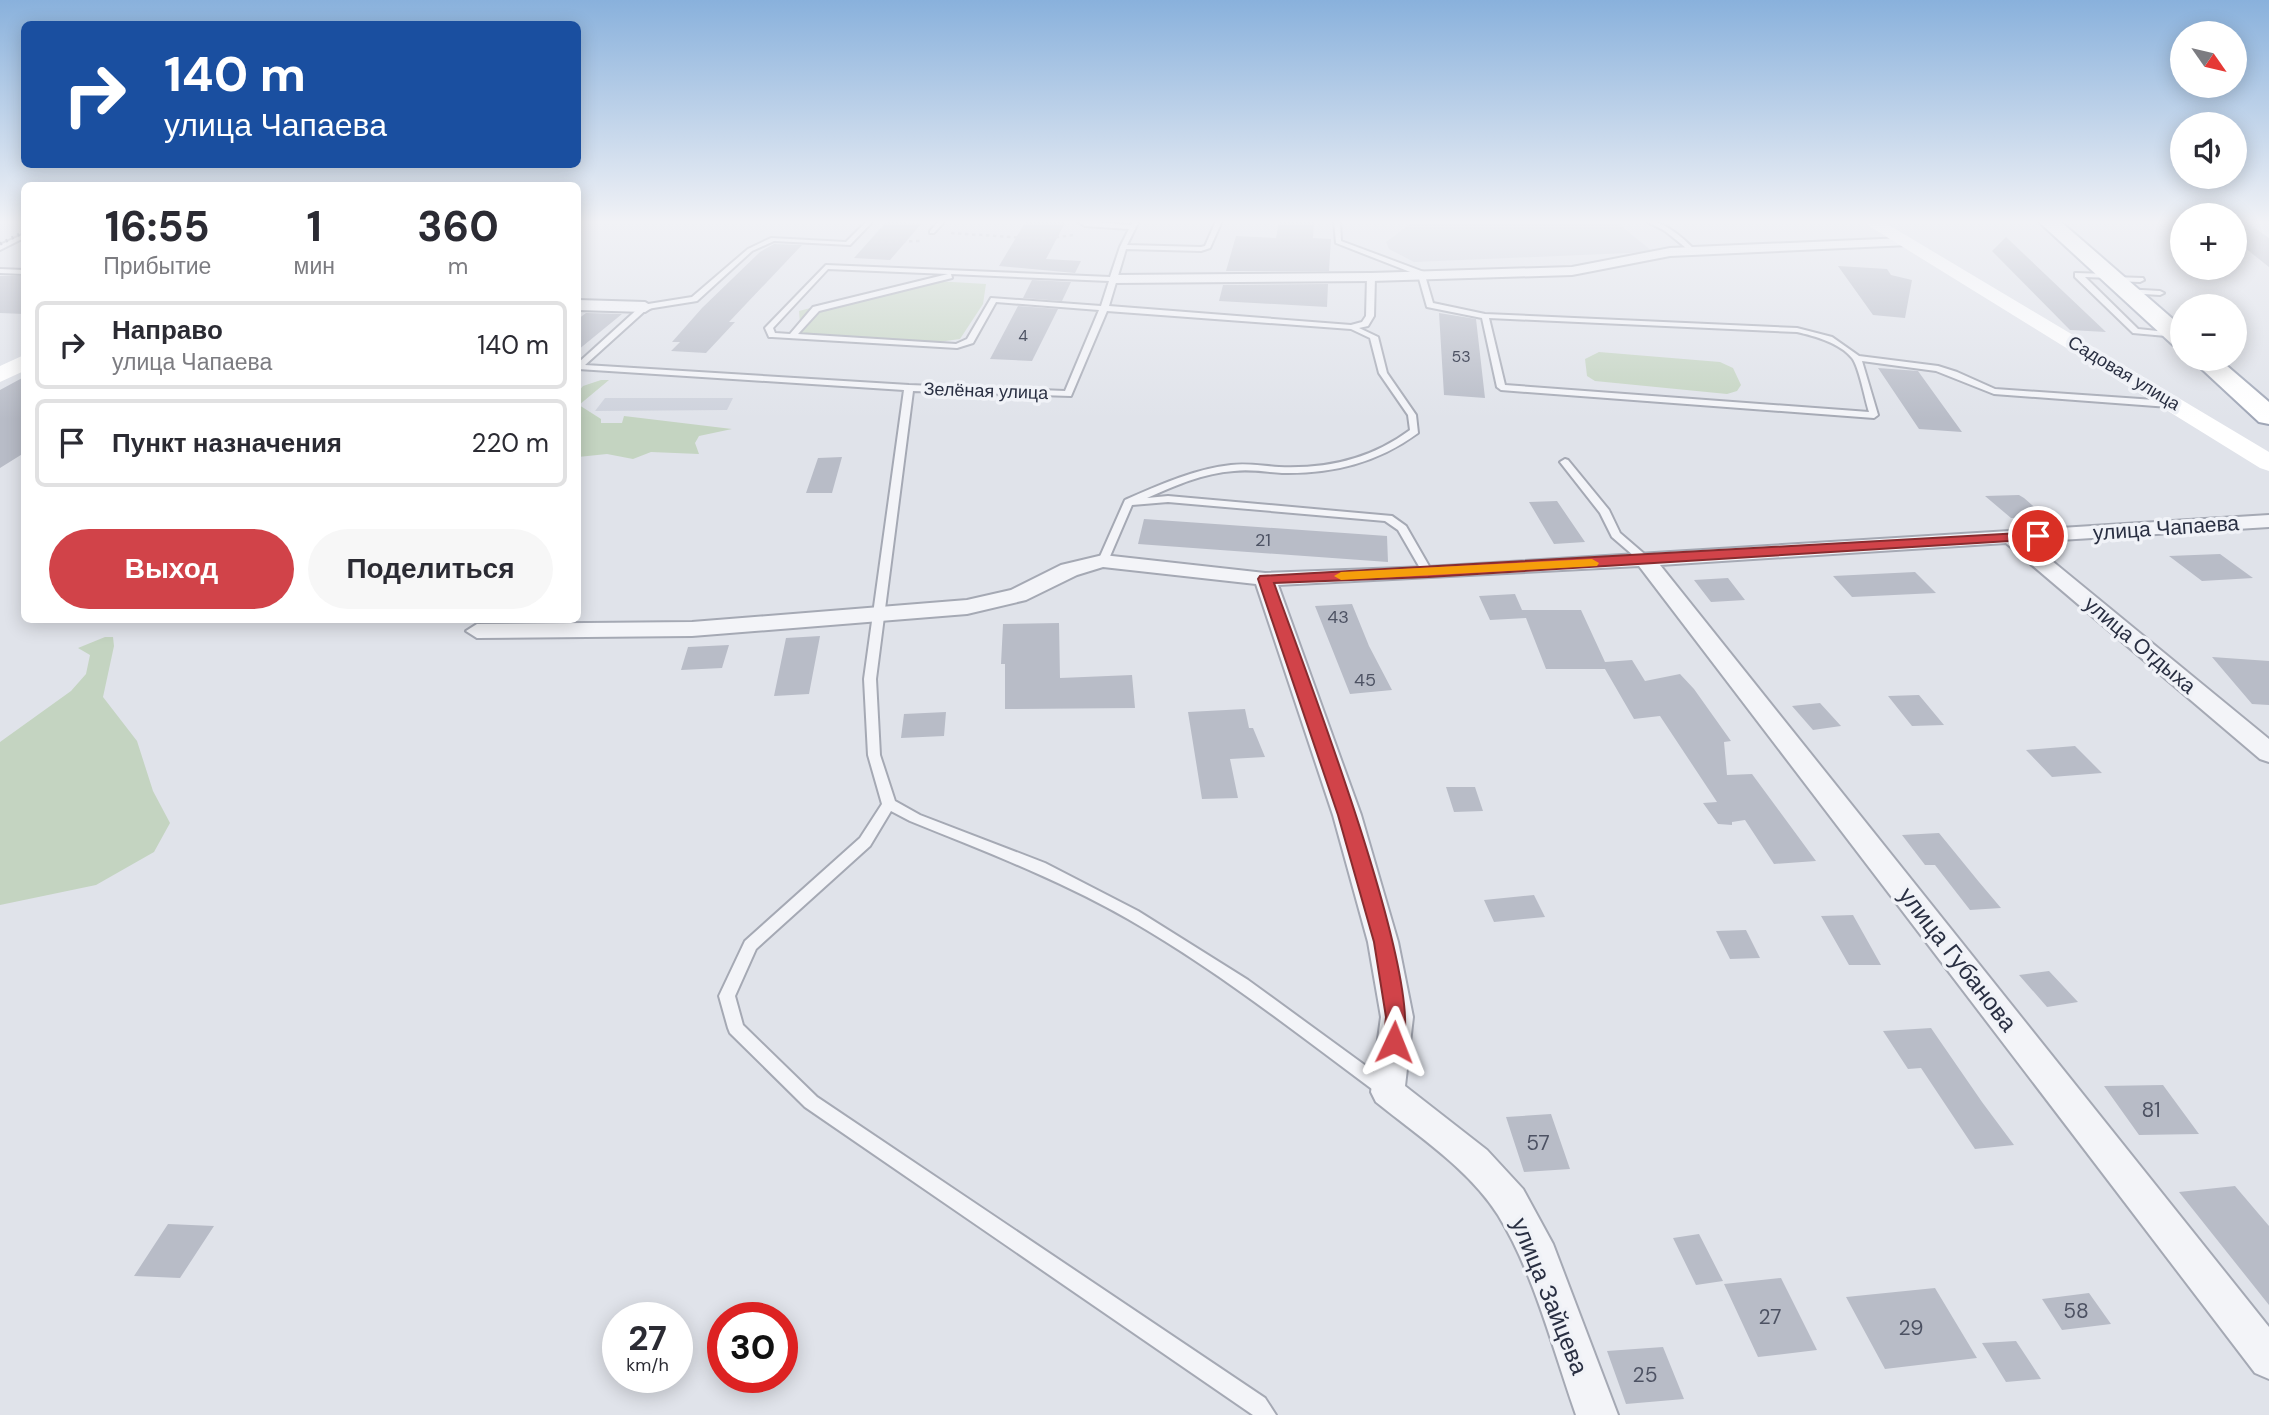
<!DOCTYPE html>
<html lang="ru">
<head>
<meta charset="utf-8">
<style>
	:root { --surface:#fff; --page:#f7f7f7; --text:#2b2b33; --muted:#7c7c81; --line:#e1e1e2; --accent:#d14349 }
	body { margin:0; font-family:"DM Sans",sans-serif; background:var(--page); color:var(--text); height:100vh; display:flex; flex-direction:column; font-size:26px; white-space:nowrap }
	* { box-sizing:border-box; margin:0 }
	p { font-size:23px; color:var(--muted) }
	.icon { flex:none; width:38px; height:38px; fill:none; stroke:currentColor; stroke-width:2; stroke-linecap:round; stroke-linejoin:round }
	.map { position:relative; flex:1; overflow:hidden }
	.details { position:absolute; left:21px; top:182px; width:560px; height:441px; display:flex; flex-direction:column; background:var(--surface); border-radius:10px; box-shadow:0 4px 18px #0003 }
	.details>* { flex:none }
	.hud { position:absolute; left:21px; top:21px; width:560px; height:147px; border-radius:10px; box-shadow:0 4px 18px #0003; background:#1a4fa0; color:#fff; overflow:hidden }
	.needle { width:46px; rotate:124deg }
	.fabs { position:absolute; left:2170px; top:21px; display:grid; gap:14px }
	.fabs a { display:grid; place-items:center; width:77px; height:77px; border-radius:50%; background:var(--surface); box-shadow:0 4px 18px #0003; font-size:35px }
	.speed { position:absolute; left:602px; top:1302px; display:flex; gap:14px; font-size:35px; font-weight:700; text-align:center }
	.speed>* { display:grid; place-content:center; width:91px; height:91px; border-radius:50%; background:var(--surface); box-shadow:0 4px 18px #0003; line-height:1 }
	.speed small { font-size:18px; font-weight:400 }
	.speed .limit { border:10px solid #d22; background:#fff; color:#111 }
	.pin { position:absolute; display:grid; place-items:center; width:60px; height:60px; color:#fff; margin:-30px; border:4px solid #fff; border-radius:50%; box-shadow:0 2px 7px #0007 }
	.me { position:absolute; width:77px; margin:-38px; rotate:2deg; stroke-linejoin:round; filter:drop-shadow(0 0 5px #0008) }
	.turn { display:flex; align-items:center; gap:24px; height:147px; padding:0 28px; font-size:32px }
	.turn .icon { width:91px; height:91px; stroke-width:2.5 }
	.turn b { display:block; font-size:49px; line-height:60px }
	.eta { display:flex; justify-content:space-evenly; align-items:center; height:119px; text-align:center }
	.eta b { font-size:42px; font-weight:700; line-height:49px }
	.button { display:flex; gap:14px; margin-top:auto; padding:14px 28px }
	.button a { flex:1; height:80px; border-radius:42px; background:var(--accent); color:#fff; font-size:28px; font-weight:700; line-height:80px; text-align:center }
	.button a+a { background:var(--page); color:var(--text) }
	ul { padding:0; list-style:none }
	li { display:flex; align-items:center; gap:21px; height:88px; margin:0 14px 10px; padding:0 14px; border:4px solid var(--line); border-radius:10px }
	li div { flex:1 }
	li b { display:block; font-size:26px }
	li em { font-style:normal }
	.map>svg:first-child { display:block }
	.built { fill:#ced2dc }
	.green { fill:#c4d4c1 }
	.building { fill:#b8bcc7 }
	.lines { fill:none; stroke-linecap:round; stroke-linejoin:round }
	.lane-casing { stroke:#a5a9b4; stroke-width:4 }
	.street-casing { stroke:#a5a9b4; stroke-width:4 }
	.primary-casing { stroke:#9fa6b6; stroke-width:4 }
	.path { stroke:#bec1c9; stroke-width:2.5; stroke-dasharray:3.5 3.5; stroke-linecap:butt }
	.lane { fill:#f3f4f8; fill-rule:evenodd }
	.street { fill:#f3f4f8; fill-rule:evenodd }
	.secondary { fill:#fff; fill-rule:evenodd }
	.primary { fill:#fff; fill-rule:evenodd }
	.rail { stroke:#7a8194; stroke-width:3.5; stroke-dasharray:2 4.5; stroke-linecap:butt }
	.route { fill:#d14349; stroke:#882c2f; stroke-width:2 }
	.slow { fill:#f59e0b }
	.labels { text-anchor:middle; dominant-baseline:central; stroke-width:7; stroke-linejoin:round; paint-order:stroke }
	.far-number-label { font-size:16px; fill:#4d5263 }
	.far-street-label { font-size:18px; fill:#292f42; stroke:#f0f2f7 }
	.number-label { font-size:18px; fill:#4d5263 }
	.street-label { font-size:21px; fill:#292f42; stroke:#f0f2f7 }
	.near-number-label { font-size:21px; fill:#4d5263 }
	.near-street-label { font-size:24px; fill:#292f42; stroke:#f0f2f7 }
</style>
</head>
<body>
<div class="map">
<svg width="2269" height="1415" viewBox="0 0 2269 1415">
	<rect width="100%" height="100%" fill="#e0e3ea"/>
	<!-- built -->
	<path class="built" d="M1414,221H1615L1653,252L1414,262L1389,249L1386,242Z
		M605,398H733L727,410L595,411Z"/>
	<!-- green -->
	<path class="green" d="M919,280L986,284L983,304L960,339L932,343L801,335L799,311Z
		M1599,352L1720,362L1733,368L1741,385L1737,391L1727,394L1595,381L1587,376L1585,359Z
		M601,380H609L579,405L601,419V423H622L624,416L732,429L699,436L695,443L699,454L651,452L633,459L607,454L578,457V392L583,386Z
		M105,637H113L114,646L103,697L137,741L153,791L170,823L154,852L96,885L0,905V742L71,691L86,674L90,655L78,648Z"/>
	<!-- building -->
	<path class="building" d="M887,221L922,223L890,260L854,258Z
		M1026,221H1066L1046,259L1081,261L1075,273L999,266Z
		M1279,221H1314L1313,238L1331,239L1329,271H1226L1236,236L1276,238Z
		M2235,221H2245L2269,238V267L2235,240Z
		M2006,237L2106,332L2070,330L1992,251Z
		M774,244L802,245L729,322H735L706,353L671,351L680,342H672L702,308L760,252Z
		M1838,266L1887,269L1891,275L1912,280L1905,318L1873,315Z
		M0,276H24V314L0,313Z
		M1032,280L1071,282L1062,301L1023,298Z
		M1328,284L1327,307L1219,301L1223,285Z
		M1018,306L1058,309L1032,361L990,359Z
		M586,313L622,314L578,350V319Z
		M1439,313L1476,319L1485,398L1444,395Z
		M1878,368L1918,371L1962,432L1919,429Z
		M24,377V453L0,468V390Z
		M842,457L832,493H806L818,458Z
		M2019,495L2024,498L2046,517L2011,518L1985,496Z
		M1557,501L1585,542L1554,544L1529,502Z
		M1144,519L1387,536L1388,562L1138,544Z
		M2220,554L2253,578L2202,581L2169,556Z
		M1915,572L1936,593L1852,597L1833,576Z
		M1728,578L1745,600L1711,602L1694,580Z
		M1515,594L1522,610H1581L1605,662L1632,660L1645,681L1680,674L1694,689L1731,741L1724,742L1727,775L1752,774L1816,861L1774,864L1745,820L1732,822V825L1718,824L1703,803L1717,802L1660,716L1634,719L1605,669H1546L1526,618L1490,620L1479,596Z
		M1352,604L1369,646L1392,690L1350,694L1315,606Z
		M1059,623L1060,678L1132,675L1135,708L1005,709V664H1001L1003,624Z
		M820,636L809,694L774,696L786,638Z
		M729,645L722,668L681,670L688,647Z
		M2212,657L2269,661V705L2252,704Z
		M1919,695L1944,725L1912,726L1888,696Z
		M1820,703L1841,726L1813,730L1792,706Z
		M1245,709L1249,728H1253L1265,757L1230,759L1238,798L1202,799L1188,712Z
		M946,712L944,736L901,738L904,714Z
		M2075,746L2102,773L2052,777L2026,750Z
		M1446,787H1475L1483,811L1454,812Z
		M1939,833L1979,882L2001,908L1970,910L1935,865H1925L1902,835Z
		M1534,895L1545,917L1494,922L1484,900Z
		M1853,915L1881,965H1849L1821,916Z
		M1746,930L1760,958L1730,959L1716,931Z
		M2049,971L2078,1002L2047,1007L2019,975Z
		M1931,1028L1982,1102L2014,1145L1975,1149L1921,1068L1908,1069L1883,1031Z
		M2163,1085L2199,1134L2139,1135L2104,1086Z
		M1551,1114L1570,1169L1524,1172L1506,1117Z
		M2235,1186L2269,1226V1305L2179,1192Z
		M168,1224L214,1226L180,1278L134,1276Z
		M1699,1234L1723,1281L1696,1285L1673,1238Z
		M1781,1278L1817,1350L1758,1357L1724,1284Z
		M1935,1288L1977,1358L1885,1369L1846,1297Z
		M2089,1293L2111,1324L2062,1330L2042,1299Z
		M2016,1341L2041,1379L2006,1382L1982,1343Z
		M1663,1347L1684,1399L1626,1404L1607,1351Z"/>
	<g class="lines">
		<!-- lane casing -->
		<g class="lane-casing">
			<path id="lane" d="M867,221H873L850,245L774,241L752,251L697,301L647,309L585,365L909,385L1065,391L1099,310L996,302L973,343L957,348L772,337H769L765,328L826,265L1110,277L1120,247L1129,229L1085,226L1076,221L1131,225L1133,221H1139L1127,245L1201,247L1205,246L1216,221H1222L1210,248L1201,251L1126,249L1109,306L1351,325L1362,322L1366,316L1367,277L1371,275L1375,277L1374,316L1368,326L1359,328L1378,337L1387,373L1416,415L1418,433C1377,463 1333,474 1282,473C1266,472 1250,469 1234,471C1203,473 1174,486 1147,498L1168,496L1392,516L1406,526L1433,573L1432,575H1424L1398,530L1385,521L1168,502L1132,505L1108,561L1107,563H1099L1098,561L1125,500C1159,485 1194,469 1231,465C1247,463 1263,466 1279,467C1328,469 1371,459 1410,430L1408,415L1379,373L1370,338L1351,329L1107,311L1071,396L913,391L876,679L880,755L895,801L920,815L1045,863L1138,911L1248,980L1392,1085L1394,1090L1392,1095L1386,1097L1380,1095C1298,1034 1217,970 1128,919C1058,879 984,851 910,821L891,811L870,846L756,949L735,996L743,1025L817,1097L1265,1398L1276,1415H1253L805,1107L730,1033L728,1028L719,996L745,941L860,838L882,804L868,755L864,679L904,390L578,369V363L642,305L692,297L748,249L771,238L846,242ZM828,269L948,274L813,307L790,334L775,333L773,328ZM951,274L1109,281L1101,306L991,298L967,339L956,344L798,334L819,311L952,278Z
				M939,221H945L934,233H930V231Z
				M1334,221H1340L1341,241L1424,272L1433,303L1485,314L1797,328L1832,337L1859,356L1938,366L1957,372L1995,389L2169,401L2173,404L2169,407L1994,394L1936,371L1862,361L1878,415L1874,418L1501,390L1497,387L1482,318L1427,307L1418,275L1336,243ZM1489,318L1797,332C1815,336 1840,343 1852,358C1859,366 1865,400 1869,412L1505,385Z
				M1646,221C1665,221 1683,238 1696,251L1691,252L1665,231Z
				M24,234V238L0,250V245Z
				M0,269L24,270V274L0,273Z
				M2075,273L2110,274L2113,277L2143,278L2144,280L2140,282L2114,281L2111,278L2085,277L2138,329L2177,333L2181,335L2177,337L2133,333L2075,277Z
				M2124,289L2160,291L2164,293L2160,295L2127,293H2124Z
				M1565,459L1568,460L1609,510L1620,533L1649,558L1650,560L1649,562H1641L1612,537L1600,513L1560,462Z"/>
		</g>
		<!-- street casing -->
		<g class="street-casing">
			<path id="street" d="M1904,238L1911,242L1909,245L1670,256L1572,275L1371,281L1114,283L1107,279L1114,275L1371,273L1572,267L1670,248Z
				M578,300L645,302L653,307L645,312L578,310Z
				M2269,515V527L2029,542L2269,739V762L2260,759L2006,543L1660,565L2269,1327V1379L2255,1373L1639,566L1278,585L1361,815L1398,942L1413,1017L1405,1086L1487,1150L1523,1189L1553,1244L1618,1415H1576C1553,1350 1534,1273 1498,1215C1469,1169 1418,1136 1376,1102L1371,1092L1381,1017L1368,942L1333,815L1256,584L1103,567L1077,575L1026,600L967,614L692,636L477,638L466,631L477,624L692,622L967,600L1011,590L1061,565L1103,555L1265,573L1428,567Z"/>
		</g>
		<!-- primary casing -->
		<g class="primary-casing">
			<path id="primary" d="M2038,221H2060L2182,327V347L2173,345Z
				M2191,359H2219L2269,402V424L2259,422Z"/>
		</g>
		<!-- path -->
		<path class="path" d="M951,233L1041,239L1074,235
			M874,242L921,241"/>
		<!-- lane -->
		<use href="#lane" class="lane"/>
		<!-- street -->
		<use href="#street" class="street"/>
		<!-- secondary -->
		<path class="secondary" d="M1861,221H1882L2269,452V471L2260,468Z
			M24,355V371L0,382V366Z"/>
		<!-- primary -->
		<use href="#primary" class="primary"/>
		<!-- rail -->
		<path class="rail" d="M0,244L24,232"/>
	</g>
	<!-- sky -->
	<linearGradient id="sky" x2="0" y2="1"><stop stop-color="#89b1dc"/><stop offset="0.53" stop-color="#f1f2f6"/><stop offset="1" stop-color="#f1f2f6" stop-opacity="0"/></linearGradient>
	<rect width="2269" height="419" fill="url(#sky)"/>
	<!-- route -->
	<path class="route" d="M2038,532L2042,533V539L1428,577L1274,583C1300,657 1430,991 1401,1049L1394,1051L1386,1049L1383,1042L1386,1017L1374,942L1338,815L1258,579L1260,576Z"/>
	<!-- slow -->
	<path class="slow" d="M1592,559L1599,563L1597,566L1341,580L1334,576L1341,572Z"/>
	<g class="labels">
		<!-- far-number labels -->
		<g class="far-number-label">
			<text x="1023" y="335">4</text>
			<text x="1461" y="356">53</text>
		</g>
		<!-- far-street labels -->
		<g class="far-street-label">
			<text transform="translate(2124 373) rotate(31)">Садовая улица</text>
			<text transform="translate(986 391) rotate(2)">Зелёная улица</text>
		</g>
		<!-- number labels -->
		<g class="number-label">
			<text x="1263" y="540">21</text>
			<text x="1338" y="617">43</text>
			<text x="1365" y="680">45</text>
		</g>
		<!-- street labels -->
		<g class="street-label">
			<text transform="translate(2166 528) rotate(-4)">улица Чапаева</text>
			<text transform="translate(2140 645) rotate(40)">улица Отдыха</text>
		</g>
		<!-- near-number labels -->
		<g class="near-number-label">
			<text x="2151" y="1110">81</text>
			<text x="1538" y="1143">57</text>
			<text x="2076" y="1311">58</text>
			<text x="1770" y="1317">27</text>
			<text x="1911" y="1328">29</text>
			<text x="1645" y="1375">25</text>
		</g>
		<!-- near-street labels -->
		<g class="near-street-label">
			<text transform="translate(1958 959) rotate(52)">улица Губанова</text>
			<text transform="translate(1550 1296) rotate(68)">улица Зайцева</text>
		</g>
	</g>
</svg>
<div class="fabs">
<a><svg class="needle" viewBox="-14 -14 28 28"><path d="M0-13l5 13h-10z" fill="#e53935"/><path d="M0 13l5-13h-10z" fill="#7c7c81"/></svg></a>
<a><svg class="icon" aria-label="sound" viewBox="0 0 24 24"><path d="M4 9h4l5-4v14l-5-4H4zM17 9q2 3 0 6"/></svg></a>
<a>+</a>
<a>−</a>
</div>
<div class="speed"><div>27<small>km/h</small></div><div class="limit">30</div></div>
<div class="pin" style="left:2038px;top:536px;background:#d93025"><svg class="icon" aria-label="arrive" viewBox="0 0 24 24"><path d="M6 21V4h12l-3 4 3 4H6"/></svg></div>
<svg class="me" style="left:1394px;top:1042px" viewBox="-20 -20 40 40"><path d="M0-17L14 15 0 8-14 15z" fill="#d14349" stroke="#fff" stroke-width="4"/></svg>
<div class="hud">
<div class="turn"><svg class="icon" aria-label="right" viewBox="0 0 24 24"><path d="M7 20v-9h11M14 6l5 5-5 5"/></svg><div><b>140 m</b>улица Чапаева</div></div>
</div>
<section class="details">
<div class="eta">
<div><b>16:55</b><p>Прибытие</p></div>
<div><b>1</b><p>мин</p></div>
<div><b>360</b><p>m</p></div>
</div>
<ul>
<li><svg class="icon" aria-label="right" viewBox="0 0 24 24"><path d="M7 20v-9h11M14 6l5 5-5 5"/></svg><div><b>Направо</b><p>улица Чапаева</p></div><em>140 m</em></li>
<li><svg class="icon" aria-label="arrive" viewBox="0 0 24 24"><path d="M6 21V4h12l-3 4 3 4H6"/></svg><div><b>Пункт назначения</b></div><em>220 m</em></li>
</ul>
<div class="button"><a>Выход</a><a>Поделиться</a></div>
</section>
</div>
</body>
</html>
